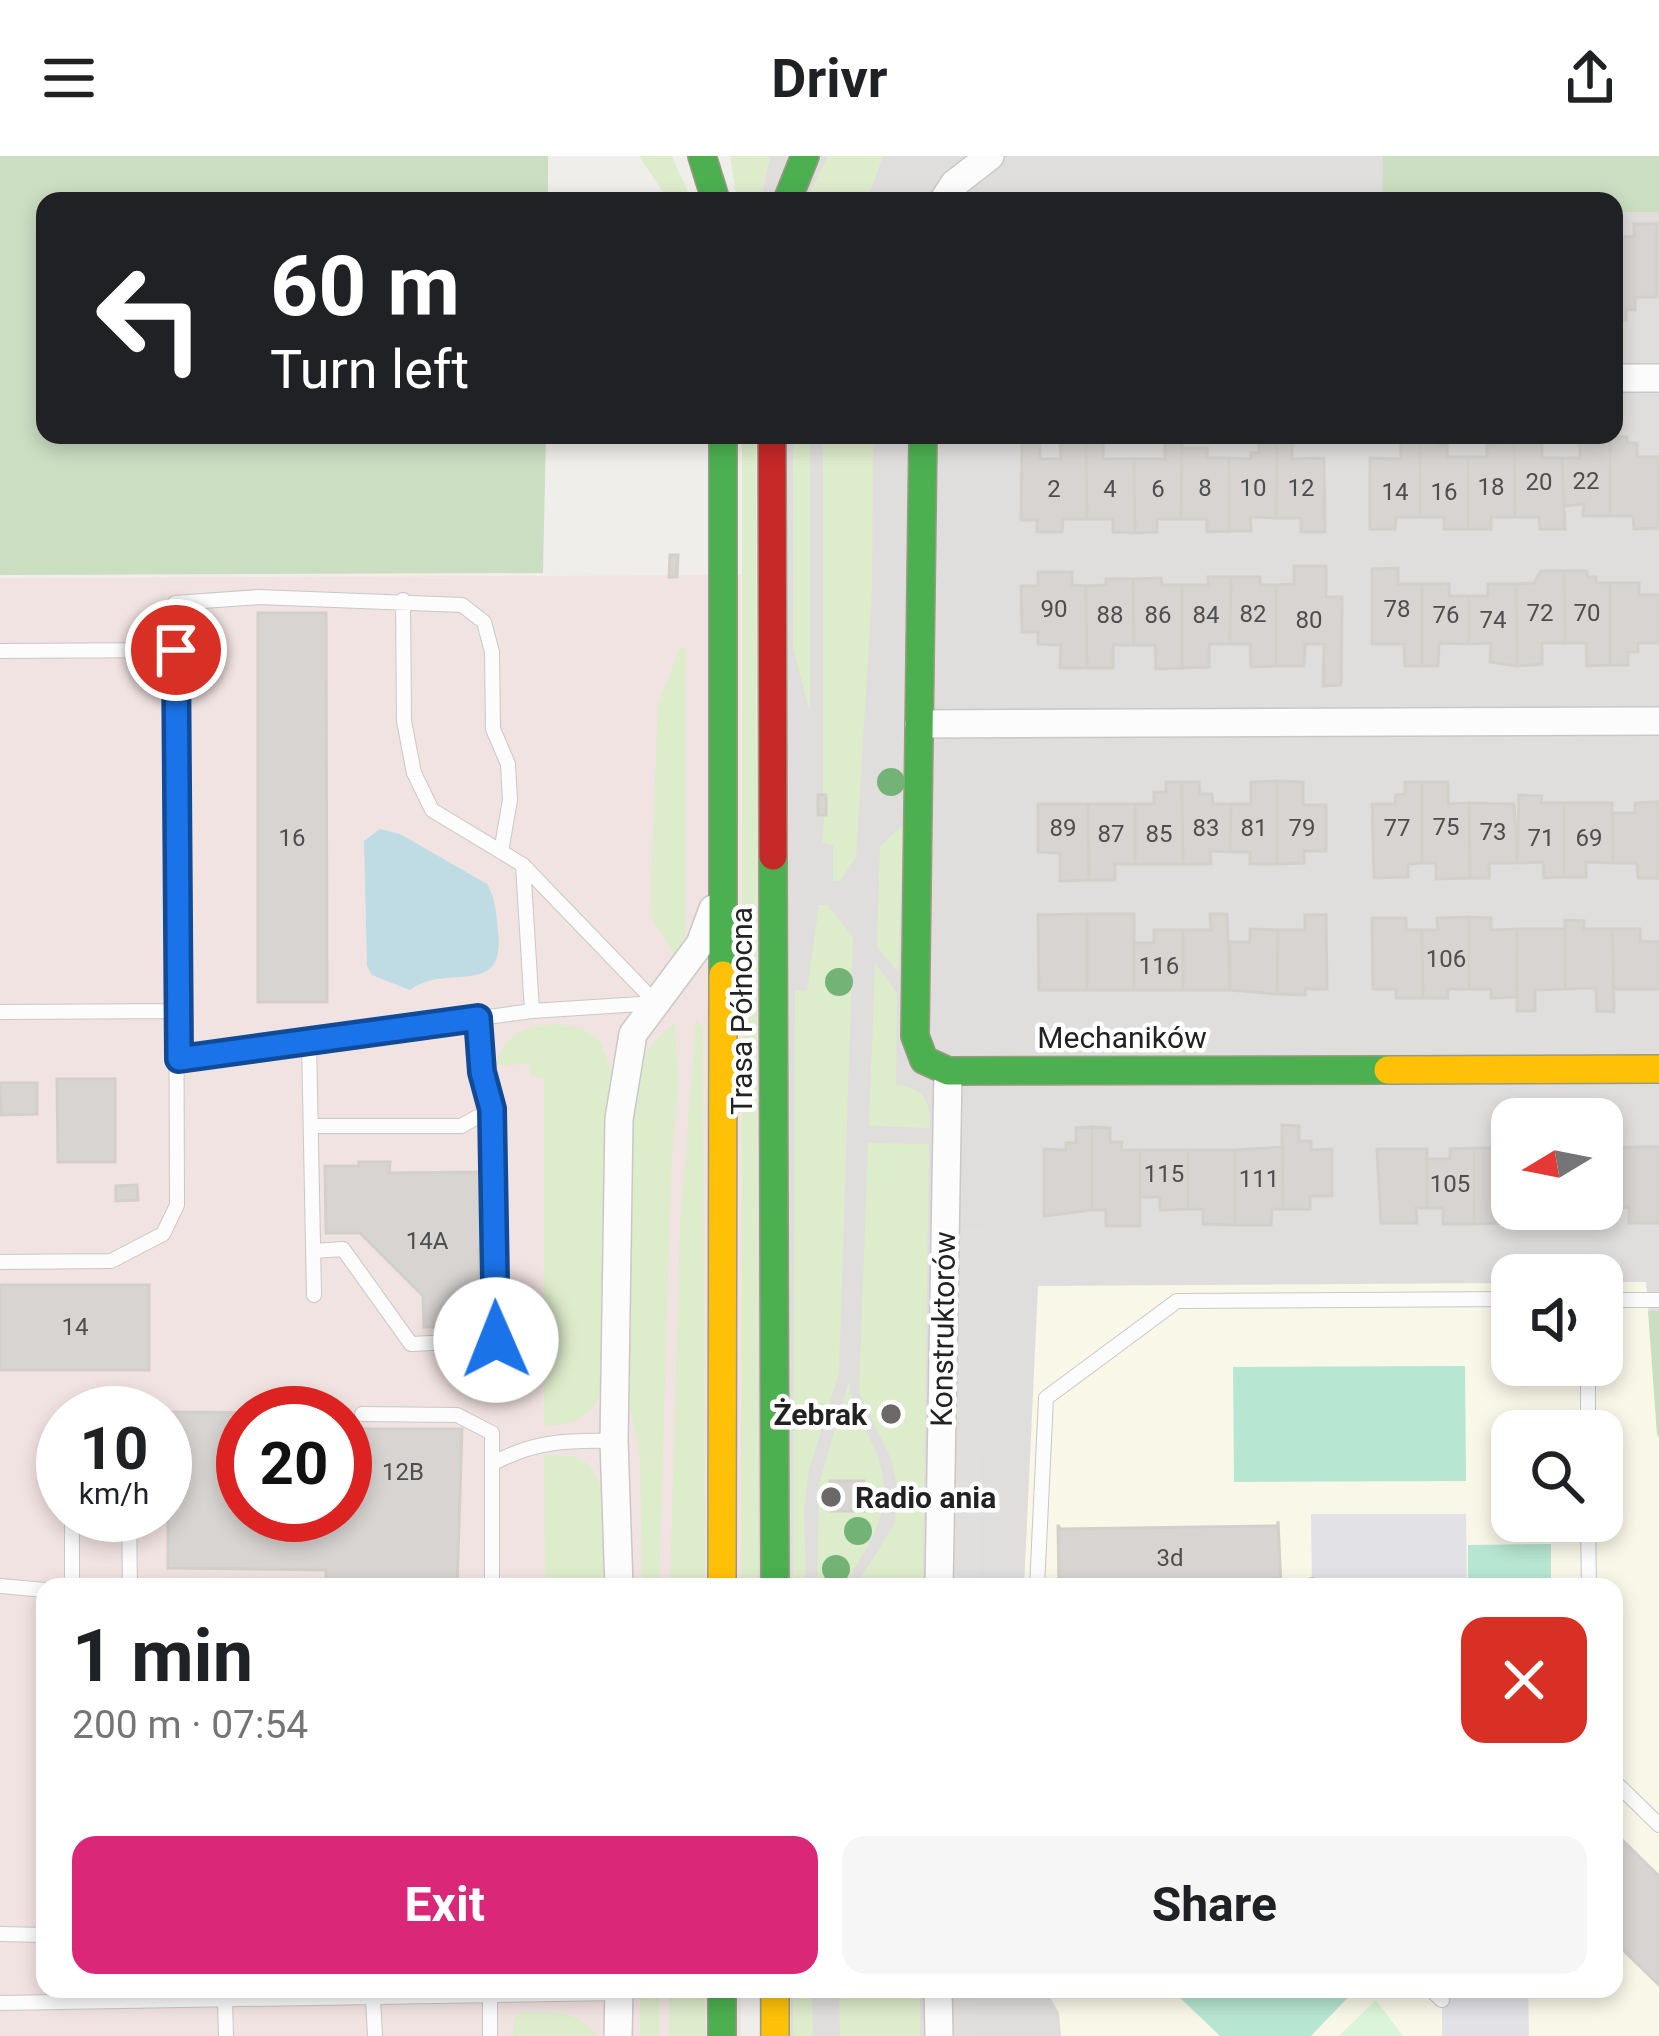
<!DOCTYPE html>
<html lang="en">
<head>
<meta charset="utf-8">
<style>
	:root { --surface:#fff; --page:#f6f6f6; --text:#202124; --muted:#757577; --accent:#db2777 }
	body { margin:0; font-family:Roboto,sans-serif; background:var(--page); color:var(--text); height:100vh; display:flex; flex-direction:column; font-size:45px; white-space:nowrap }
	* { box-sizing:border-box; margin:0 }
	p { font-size:39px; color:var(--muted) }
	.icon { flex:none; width:66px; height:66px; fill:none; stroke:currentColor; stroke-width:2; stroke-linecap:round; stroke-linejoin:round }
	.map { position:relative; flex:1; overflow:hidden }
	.details { position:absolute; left:36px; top:1422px; width:1587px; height:420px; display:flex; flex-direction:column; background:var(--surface); border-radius:24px; box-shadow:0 6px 18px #0003 }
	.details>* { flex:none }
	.banner { position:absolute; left:36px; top:36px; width:1587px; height:252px; border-radius:24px; box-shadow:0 6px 18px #0003; background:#202124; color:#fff; overflow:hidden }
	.needle { width:78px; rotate:260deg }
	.tools { position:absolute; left:1491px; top:942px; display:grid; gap:24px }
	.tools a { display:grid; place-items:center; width:132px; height:132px; border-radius:24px; background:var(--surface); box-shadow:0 6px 18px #0003; font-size:60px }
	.speed { position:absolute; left:36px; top:1230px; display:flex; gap:24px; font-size:60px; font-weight:700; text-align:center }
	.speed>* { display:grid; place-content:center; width:156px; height:156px; border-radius:50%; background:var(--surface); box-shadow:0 6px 18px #0003; line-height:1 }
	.speed small { font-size:30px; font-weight:400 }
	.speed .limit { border:18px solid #d22; background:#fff; color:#111 }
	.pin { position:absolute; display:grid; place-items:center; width:102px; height:102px; color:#fff; margin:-51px; border:6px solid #fff; border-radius:50%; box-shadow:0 3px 12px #0007 }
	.me { position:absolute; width:132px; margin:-66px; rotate:359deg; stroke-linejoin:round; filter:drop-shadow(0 0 9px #0008) }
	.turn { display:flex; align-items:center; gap:42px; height:252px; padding:0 36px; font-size:54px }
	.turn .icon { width:156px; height:156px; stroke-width:2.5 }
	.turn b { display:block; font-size:84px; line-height:102px }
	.round { display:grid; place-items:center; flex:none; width:126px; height:126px; border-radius:24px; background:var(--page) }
	.overview { display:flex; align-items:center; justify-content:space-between; height:204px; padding:0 36px }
	h1 { font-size:72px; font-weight:700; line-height:90px }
	.primary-button { display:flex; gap:24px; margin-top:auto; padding:24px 36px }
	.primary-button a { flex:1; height:138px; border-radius:24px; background:var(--accent); color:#fff; font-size:48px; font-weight:700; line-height:138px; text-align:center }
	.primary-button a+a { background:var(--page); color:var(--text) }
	header { display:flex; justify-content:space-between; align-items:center; height:156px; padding:0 36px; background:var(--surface); font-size:54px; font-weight:700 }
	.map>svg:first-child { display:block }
	.residential { fill:#dfdedc; fill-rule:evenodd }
	.commercial { fill:#f1e3e1; fill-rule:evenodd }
	.education { fill:#f8f7e8; fill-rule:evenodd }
	.grass { fill:#ddeccb }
	.forest { fill:#cbdec1 }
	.park { fill:#daf5da }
	.pitch { fill:#b7e6d2 }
	.parking { fill:#e0dfde }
	.plaza { fill:#e2e1e5 }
	.water { fill:#bfdbe3 }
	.building { fill:#d7d4d2; stroke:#d3d0cc; stroke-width:3 }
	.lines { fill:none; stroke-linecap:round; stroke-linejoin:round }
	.lane-casing { stroke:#c9c8c7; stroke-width:16 }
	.street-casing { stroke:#c9c8c7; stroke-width:30 }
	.fast-casing { stroke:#999a82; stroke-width:30 }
	.slow-casing { stroke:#999a82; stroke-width:30 }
	.jam-casing { stroke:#999a82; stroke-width:30 }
	.lane { stroke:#fdfcfc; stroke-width:14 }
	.street { stroke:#fdfcfc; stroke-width:27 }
	.fast { stroke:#4caf50; stroke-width:27 }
	.slow { stroke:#ffc107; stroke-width:27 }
	.jam { stroke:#c62828; stroke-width:27 }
	.tree { fill:#73b476 }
	.route-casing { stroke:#114b97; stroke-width:30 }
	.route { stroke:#1a73e8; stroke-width:21 }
	.poi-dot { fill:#6a6968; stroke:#fff; stroke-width:4.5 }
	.labels { text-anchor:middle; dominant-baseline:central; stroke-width:9; stroke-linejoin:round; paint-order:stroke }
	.number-label { font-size:24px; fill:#4f4e4e }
	.street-label { font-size:30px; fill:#222; stroke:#fff }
	.poi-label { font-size:30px; font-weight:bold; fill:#222; stroke:#fff; text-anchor:end }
</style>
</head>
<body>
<header><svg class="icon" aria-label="menu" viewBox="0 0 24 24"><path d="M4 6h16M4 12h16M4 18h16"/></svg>Drivr<svg class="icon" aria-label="share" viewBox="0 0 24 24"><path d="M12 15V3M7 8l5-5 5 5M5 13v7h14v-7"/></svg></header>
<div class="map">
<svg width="1659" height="1880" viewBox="0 0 1659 1880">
	<rect width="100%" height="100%" fill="#f0eeeb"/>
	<!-- residential -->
	<path class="residential" d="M770,0H1659V1880H759V1833H1614V1431H758L757,279H1614V45H760ZM1512,963H1602V1053H1512ZM1512,1119H1602V1209H1512ZM1512,1275H1602V1365H1512Z"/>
	<!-- commercial -->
	<path class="commercial" d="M741,419V1431H45V1833H741V1880H0V422ZM63,1257H165V1359H63ZM243,1257H345V1359H243Z"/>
	<!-- education -->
	<path class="education" d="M1602,1126H1646L1659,1281V1880H1061L1059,1857L1045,1833H1614V1431H1024L1038,1130L1512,1127V1209H1602ZM1512,1275H1602V1365H1512Z"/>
	<!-- grass -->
	<path class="grass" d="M639,0H672L692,45H669Z
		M730,0H770L760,45H737Z
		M828,0H883L867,45H805Z
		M742,279H756L758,1431H741Z
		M793,279H810V557L793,491Z
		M823,279H873L872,436L856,701L840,725H833V689L822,687L826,640L823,639Z
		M680,492H686V775L685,788L676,801L652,764L651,730L658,548Z
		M903,669L898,816L877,791L880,690Z
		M819,749H827L853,781L839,1217L809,1314L804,1352L806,1431H793L795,834L807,835Z
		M875,807L897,837L896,929C925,932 930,944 930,972L869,970Z
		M696,863L703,872L705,1431H670L680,1072Z
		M675,867L678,930L671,1014L659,1431H642L640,1301L624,1221L633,952C637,914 642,891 675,867Z
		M558,868L581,872L600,885L614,921L602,1104V1232C593,1262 573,1269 544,1270V921L530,920V908L495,909C507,876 525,870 558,868Z
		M868,987L929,988L923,1431H855L895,1367L898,1334L892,1305L859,1237Z
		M849,1225C851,1254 864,1268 875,1294C898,1349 872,1386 842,1431H817L819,1328Z
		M544,1299C557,1299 571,1298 582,1304C614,1322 604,1398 605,1431H545Z
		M640,1833H659V1880H640Z
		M669,1833H705V1880H669Z
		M793,1833H812L813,1880H793Z
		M839,1833H920V1880H840Z
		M521,1856C552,1856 577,1853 598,1880H513V1865Z"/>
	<!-- forest -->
	<path class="forest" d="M0,0H548V45H45V279H546L543,417L0,419Z
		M1383,0H1659V56H1614V45H1382Z
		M1648,1155H1659V1281L1657,1279Z"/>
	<!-- park -->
	<path class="park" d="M1376,1844L1403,1880H1339Z"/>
	<!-- pitch -->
	<path class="pitch" d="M1465,1210L1466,1325L1234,1326L1233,1211Z
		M1551,1388V1431H1468V1389Z
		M1171,1833H1356L1311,1880H1220Z"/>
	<!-- parking -->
	<path class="parking" d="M959,1073H986L980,1431H953Z
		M951,1833H976V1880H951Z"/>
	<!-- plaza -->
	<path class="plaza" d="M1311,1358H1466L1467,1431H1312Z
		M1442,1833H1528L1529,1880H1442Z"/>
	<!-- water -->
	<path class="water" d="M380,673L400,678L487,728C496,743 496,758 498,775C506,844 447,806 410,834L372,819L367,810L364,685Z"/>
	<!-- building -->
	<path class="building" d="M1634,68H1657V141H1635V154L1626,153V164H1614V81H1634Z
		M1277,279L1292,280V303L1324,302L1325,376H1301V362H1276Z
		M1277,279L1276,362L1250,361L1251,375H1229V302L1251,303V297H1259L1258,280Z
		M1401,279H1420V361H1396L1395,373H1370V302L1401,303Z
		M1420,279H1437V289H1447V301H1468V373H1444V361H1420Z
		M1496,279H1514L1515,361H1491V373H1468V301H1487V289H1496Z
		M1514,279H1542V302H1562L1565,373H1540L1539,361H1515Z
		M1165,280H1182L1181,363H1157V376L1135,377L1134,303H1165Z
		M1610,281V360H1583L1584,348L1564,350L1562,302H1580V284Z
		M1610,281H1627V287H1637V301H1658V372L1634,373L1633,360H1610Z
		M1060,282H1086L1087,363H1063L1062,376H1037V364H1021L1022,288H1040V303H1061Z
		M1086,282H1103V303H1134L1135,377L1113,376V363H1087Z
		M1182,292H1207V302H1229V375L1207,376V363H1181Z
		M670,399H678L677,421H669Z
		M1294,410H1326V441H1342L1341,529L1323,530L1324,488H1305L1304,510H1276V429L1294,428Z
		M1398,412V428H1422V510H1405L1404,488H1372V413Z
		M1541,415H1564L1565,487H1542V508L1517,510L1516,428L1534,427Z
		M1564,415H1587V421H1596V427H1610V509L1587,510L1586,487H1565Z
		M1038,416H1072V429L1086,430L1087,512H1060L1061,489L1038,488V476H1022L1021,430H1038Z
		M1208,421H1231L1230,488H1209V511L1182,512V429H1208Z
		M1231,421H1260V429H1276V510L1251,511L1250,488H1230Z
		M1161,422L1162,429H1182V512L1156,513L1155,489H1134L1133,423Z
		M1106,423H1133L1134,489H1113V512H1087L1086,430L1106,429Z
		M1610,427H1639V439H1659V487H1638V496H1628V509H1610Z
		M1422,428H1449V440H1469V488L1439,487L1438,510H1422Z
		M1488,428H1516L1517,510L1490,506L1491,487L1469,488V440H1488Z
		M258,457H326L327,846H258Z
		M1277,625L1303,626V649H1326V695H1304V707L1277,708Z
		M1277,625V708H1250V696H1230L1231,648H1251V626Z
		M1166,626H1182L1183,708H1135V648H1154V636H1166Z
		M1182,626H1199L1200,638H1212L1213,648H1231L1230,696L1210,695L1211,708H1183Z
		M1405,626H1422V707L1408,708V721L1374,722L1372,648H1395L1396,639L1405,638Z
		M1422,626H1448V648L1469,647L1470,722L1436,723V707H1422Z
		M818,639H826V659H818Z
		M1519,639L1542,640L1541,647H1564V721L1544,722L1543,706L1517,707Z
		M1659,646V722H1638L1637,707H1613V657H1635V647Z
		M1469,647L1514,648L1517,707H1489V722H1470Z
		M1564,647H1612L1613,707L1586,706V721H1564Z
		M1038,648H1088L1089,724L1060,725V697L1038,696Z
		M1088,648H1135V708H1115V724H1089Z
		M1087,758V834H1039L1038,759Z
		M1087,758H1134V834H1087Z
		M1210,758H1227L1230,834H1183V774H1211Z
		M1305,759H1326L1327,833H1305V839L1277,838L1278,774H1305Z
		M1469,761L1491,762V774L1517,773L1516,841L1491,842V833H1469Z
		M1469,761V833H1448V842H1423L1422,774H1438L1437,762Z
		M1372,762H1406V774H1422L1423,842H1396V833H1373Z
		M1565,764L1584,765V773H1612L1614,856L1597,855L1596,832L1565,833Z
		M1250,773L1278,774L1277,838L1230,834V786H1250Z
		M1517,773H1565V833L1535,834V855H1517Z
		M1612,773H1640V785L1659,786V833H1614Z
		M1154,774H1183V834H1134V787H1154Z
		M57,923H115V1006H58Z
		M0,927H37V958L1,959Z
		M1282,969L1299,970V985H1311V994L1332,993V1040H1310V1053H1283Z
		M1509,970L1512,1052H1504V1067L1474,1068V992H1493V984H1509Z
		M1092,971L1110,972V986H1122L1121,994H1140V1070H1106V1054H1092Z
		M1092,971V1054L1044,1060V993L1066,994V987H1076V972Z
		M1283,991V1053H1272L1271,1069H1235V994Z
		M1640,991H1659V1067H1629V1051L1617,1052V992Z
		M1474,992V1068H1443V1052H1427V1003H1450V993Z
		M1602,992H1617V1052H1602Z
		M1377,993H1427V1052H1416L1417,1067H1381Z
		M1140,994H1188V1053L1160,1054V1041H1140Z
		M1188,994H1235V1069L1203,1068V1053H1188Z
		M359,1006H390L389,1017L485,1016L486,1092H478L479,1171H424L423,1140L360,1077H326L325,1010H359Z
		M137,1029L138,1044L116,1045V1030Z
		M1539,1053H1570V1067H1540Z
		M1570,1053H1593V1067H1570Z
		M0,1129H149V1214H0Z
		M168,1256L276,1257H243V1359H345V1273H462L457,1431H326V1414L168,1412Z
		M830,1325H864V1355H831Z
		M1278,1365L1281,1431H1059L1058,1369L1060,1373L1278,1370Z
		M1614,1676L1659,1720V1829L1614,1785Z"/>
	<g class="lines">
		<!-- lane casing -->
		<g class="lane-casing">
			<path id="lane" d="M403,444L404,565L414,617L432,654L523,709L656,847
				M0,495L175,494
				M523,709L532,855L656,847
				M0,856L178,855
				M309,885L314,1139
				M179,903L532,855
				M311,970H461L492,953
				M313,1095L343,1093L411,1188L496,1184L492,953L481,916L478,862
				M0,1106L111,1105L163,1078L177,1049L175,447L258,441L462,449L484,466L492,496L493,573L508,608L510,644L501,696
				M1602,1144H1659
				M1588,1209V1275
				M362,1258L457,1259L492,1277V1431
				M492,1308C533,1285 568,1284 614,1285
				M129,1359L130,1431
				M1588,1365L1589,1431
				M0,1430L45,1434
				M72,1431V1359
				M1037,1431L1046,1242L1177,1145L1512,1143
				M1310,1431L1312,1429
				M1614,1625L1659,1669
				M0,1778L45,1779
				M1430,1833L1442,1844
				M490,1840V1880
				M373,1842L375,1880
				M225,1844L226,1880
				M0,1847L619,1837"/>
		</g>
		<!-- street casing -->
		<g class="street-casing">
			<path id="street" d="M943,45L954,28L990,0
				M1614,222H1659
				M919,568L1659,565
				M619,1431L614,1285L619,963L633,878L700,788L713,753
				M939,1431L948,915
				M938,1833L939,1880
				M618,1880L619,1833"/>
		</g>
		<!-- fast casing -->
		<g class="fast-casing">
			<path id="fast" d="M702,0L716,45
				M787,45L805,0
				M923,279L915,880L924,904L948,915L1388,914
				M773,700L775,1431
				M723,819V279
				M722,1833V1880"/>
		</g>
		<!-- slow casing -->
		<g class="slow-casing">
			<path id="slow" d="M1388,914L1659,913
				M722,1431L723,819
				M775,1833V1880"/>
		</g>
		<!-- jam casing -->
		<g class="jam-casing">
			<path id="jam" d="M772,279L773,700"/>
		</g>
		<!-- lane -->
		<use href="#lane" class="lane"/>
		<!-- street -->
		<use href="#street" class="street"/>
		<!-- fast -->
		<use href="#fast" class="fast"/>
		<!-- slow -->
		<use href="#slow" class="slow"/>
		<!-- jam -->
		<use href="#jam" class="jam"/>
	</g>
	<!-- trees -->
	<g class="tree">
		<circle cx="891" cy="626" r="14"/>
		<circle cx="839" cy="826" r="14"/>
		<circle cx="858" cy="1375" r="14"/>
		<circle cx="836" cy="1413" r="14"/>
	</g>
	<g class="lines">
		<!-- route casing -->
		<g class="route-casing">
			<path id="route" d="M176,494L179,903L478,862L482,916L492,953L496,1184"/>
		</g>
		<!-- route -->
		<use href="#route" class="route"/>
	</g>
	<!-- markers -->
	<g class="poi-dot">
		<circle cx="891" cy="1258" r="12"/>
		<circle cx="831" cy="1341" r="12"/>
	</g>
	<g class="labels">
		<!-- number labels -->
		<g class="number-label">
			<text x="1586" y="325">22</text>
			<text x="1539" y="326">20</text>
			<text x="1491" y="331">18</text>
			<text x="1205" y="332">8</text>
			<text x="1253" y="332">10</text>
			<text x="1301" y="332">12</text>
			<text x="1054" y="333">2</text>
			<text x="1110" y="333">4</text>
			<text x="1158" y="333">6</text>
			<text x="1395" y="336">14</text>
			<text x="1444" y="336">16</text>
			<text x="1054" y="453">90</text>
			<text x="1397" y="453">78</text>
			<text x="1540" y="457">72</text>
			<text x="1587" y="457">70</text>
			<text x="1253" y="458">82</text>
			<text x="1110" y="459">88</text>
			<text x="1158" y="459">86</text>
			<text x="1206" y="459">84</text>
			<text x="1446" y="459">76</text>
			<text x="1309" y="464">80</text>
			<text x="1493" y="464">74</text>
			<text x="1446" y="671">75</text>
			<text x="1063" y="672">89</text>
			<text x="1206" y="672">83</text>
			<text x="1254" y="672">81</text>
			<text x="1302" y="672">79</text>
			<text x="1397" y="672">77</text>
			<text x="1493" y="676">73</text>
			<text x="1111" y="678">87</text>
			<text x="1159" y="678">85</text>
			<text x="292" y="682">16</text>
			<text x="1541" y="682">71</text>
			<text x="1589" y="682">69</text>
			<text x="1446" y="803">106</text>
			<text x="1159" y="810">116</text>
			<text x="1164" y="1018">115</text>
			<text x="1259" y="1023">111</text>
			<text x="1450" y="1028">105</text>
			<text x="427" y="1085">14A</text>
			<text x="75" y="1171">14</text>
			<text x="403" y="1316">12B</text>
			<text x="1170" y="1402">3d</text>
		</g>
		<!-- street labels -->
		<g class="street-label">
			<text transform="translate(741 855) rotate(-90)">Trasa Północna</text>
			<text x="1122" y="881">Mechaników</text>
			<text transform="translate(943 1173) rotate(-89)">Konstruktorów</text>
		</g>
		<!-- poi labels -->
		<g class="poi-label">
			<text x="867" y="1258">Żebrak</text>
			<text x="855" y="1341" text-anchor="start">Radio ania</text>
		</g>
	</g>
</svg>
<div class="tools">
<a><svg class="needle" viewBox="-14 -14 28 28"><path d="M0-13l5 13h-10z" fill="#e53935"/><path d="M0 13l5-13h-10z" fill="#757577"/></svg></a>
<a><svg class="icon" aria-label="sound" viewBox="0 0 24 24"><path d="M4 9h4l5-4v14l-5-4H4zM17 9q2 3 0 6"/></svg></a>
<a><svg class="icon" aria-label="search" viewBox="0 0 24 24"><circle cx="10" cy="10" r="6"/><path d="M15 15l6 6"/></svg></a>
</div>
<div class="speed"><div>10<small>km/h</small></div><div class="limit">20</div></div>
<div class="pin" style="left:176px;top:494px;background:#d93025"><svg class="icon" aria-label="arrive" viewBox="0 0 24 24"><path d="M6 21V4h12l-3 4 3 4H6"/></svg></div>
<svg class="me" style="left:496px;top:1184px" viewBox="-20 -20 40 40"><circle r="19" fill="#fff"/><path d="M0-13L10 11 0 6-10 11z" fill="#1a73e8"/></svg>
<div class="banner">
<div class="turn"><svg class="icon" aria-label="left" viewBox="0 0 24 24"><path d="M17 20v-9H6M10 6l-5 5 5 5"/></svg><div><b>60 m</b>Turn left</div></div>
</div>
<section class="details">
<div class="overview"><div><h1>1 min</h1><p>200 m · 07:54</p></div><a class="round" style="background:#d93025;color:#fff"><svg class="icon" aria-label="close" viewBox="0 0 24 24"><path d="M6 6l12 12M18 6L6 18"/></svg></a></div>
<div class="primary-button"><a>Exit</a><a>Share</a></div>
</section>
</div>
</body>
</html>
